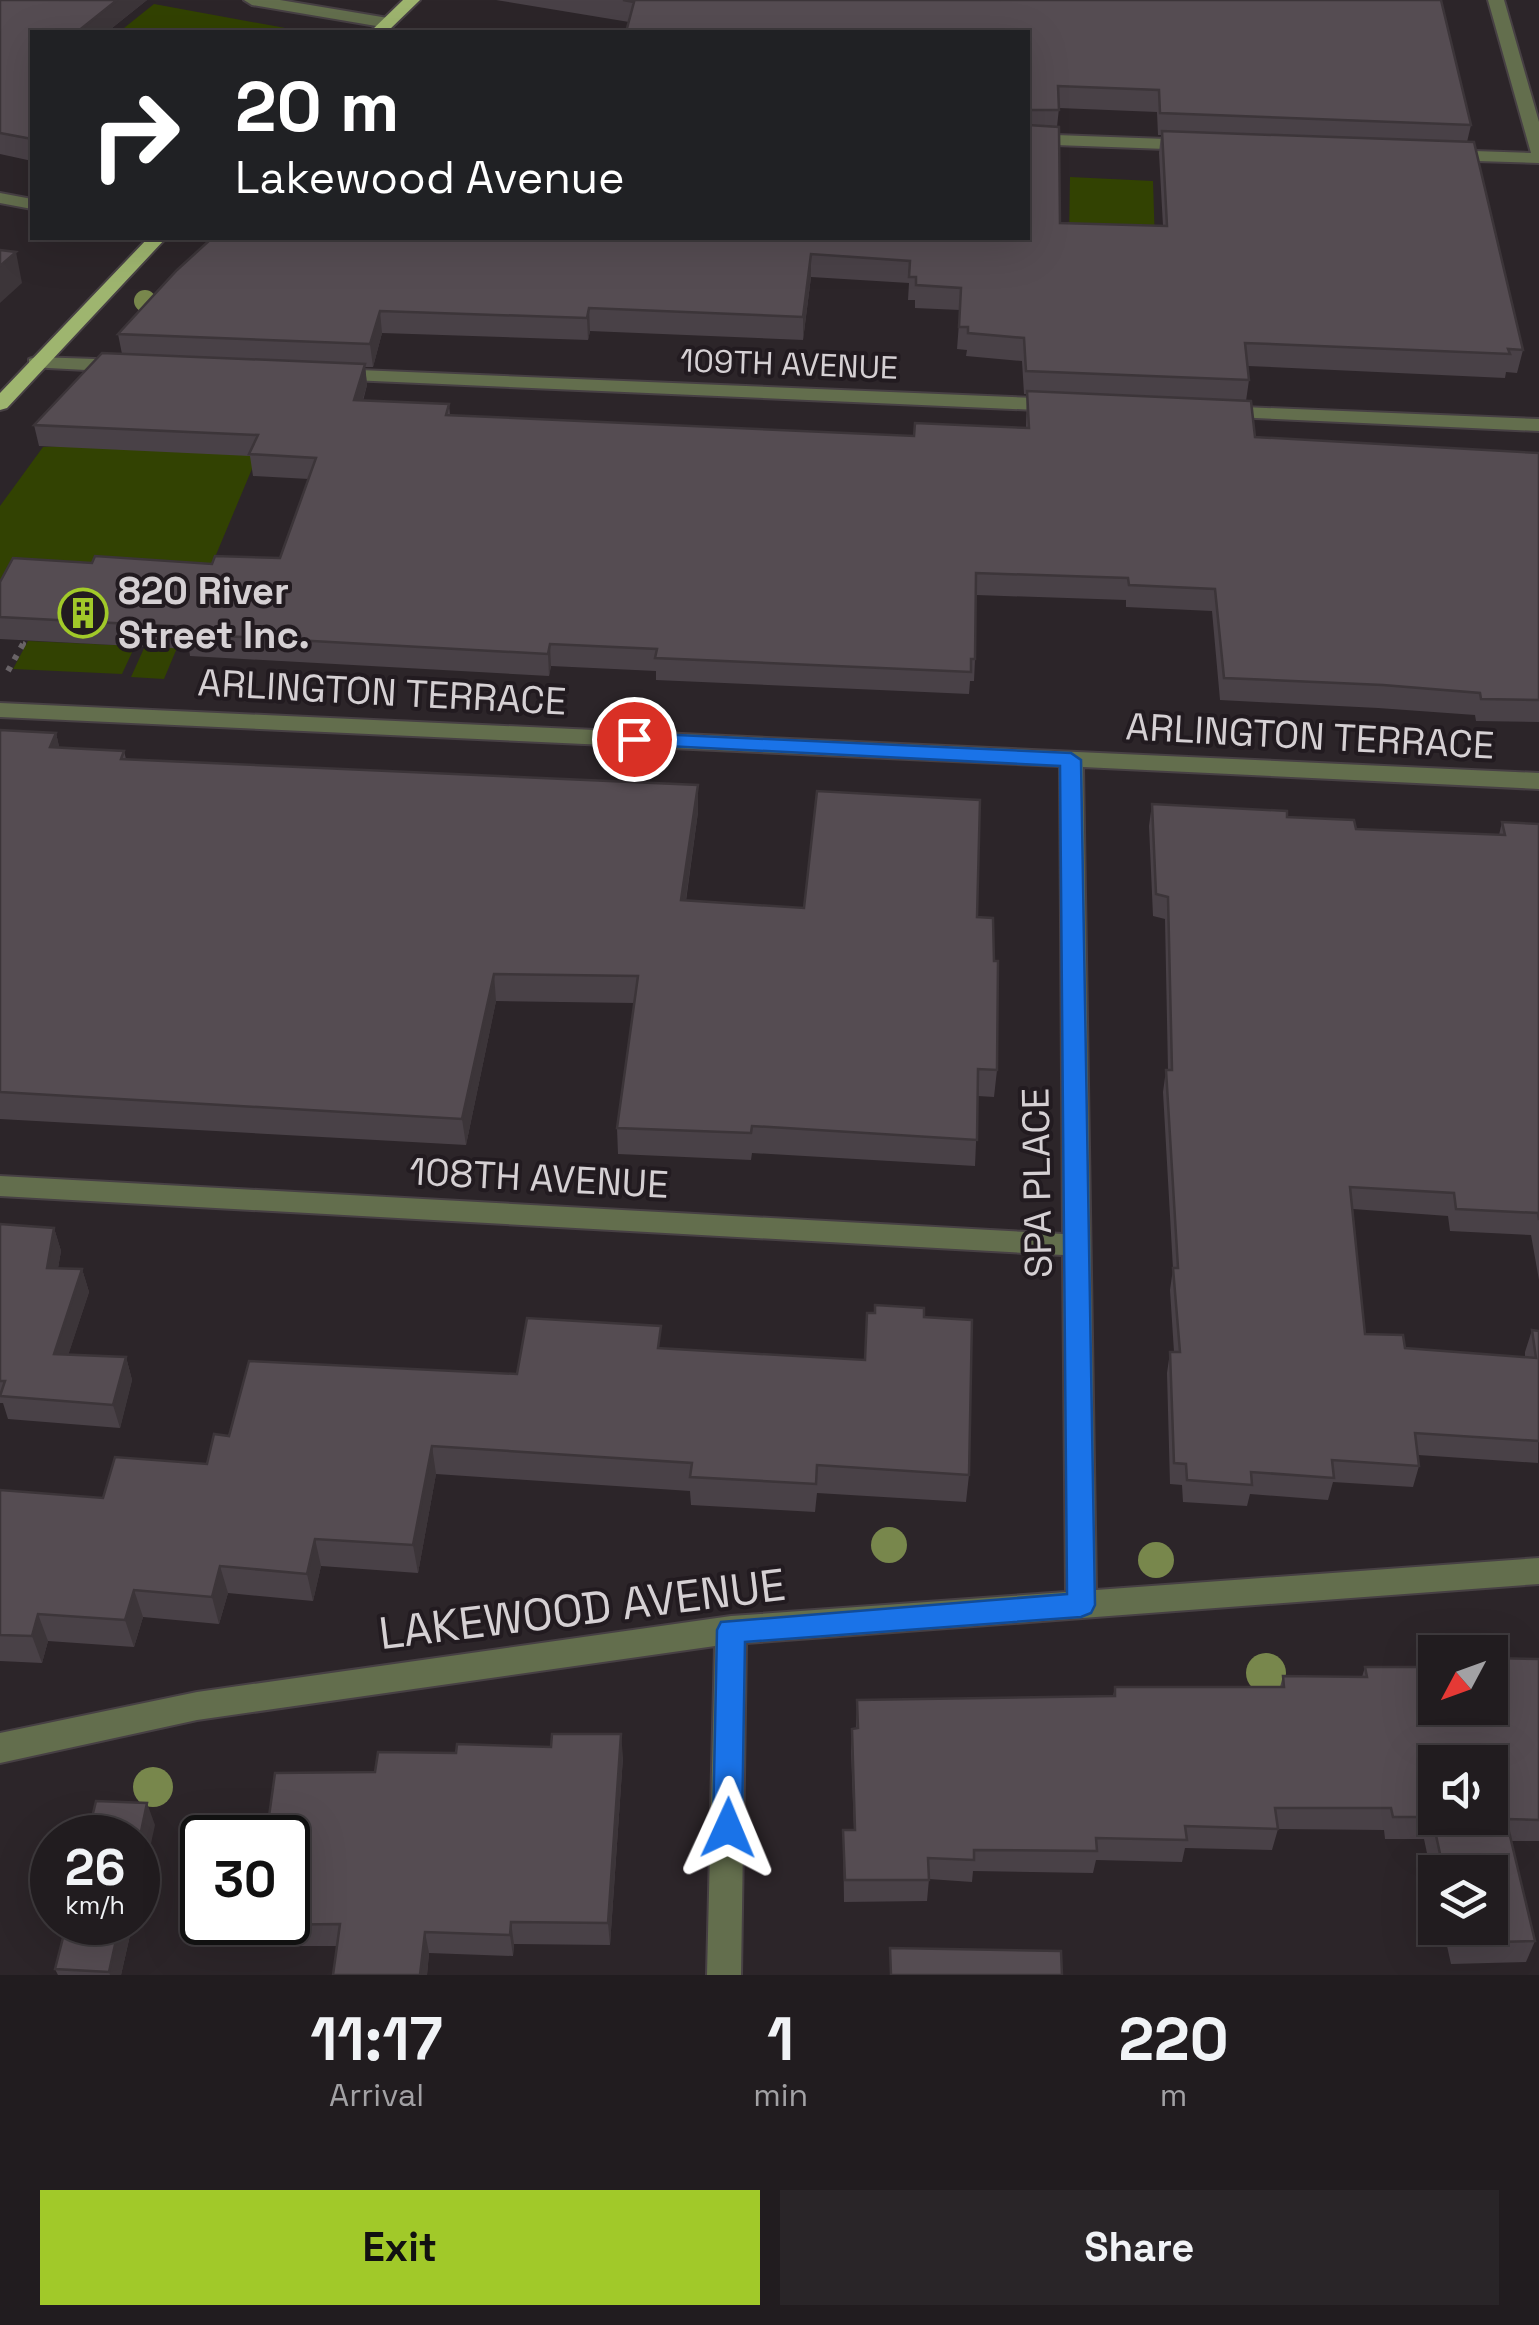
<!DOCTYPE html>
<html lang="en">
<head>
<meta charset="utf-8">
<style>
	:root { --surface:#211c1f; --page:#292528; --text:#f1f3f6; --muted:#a2a1a4; --line:#3e3a3d; --accent:#a1c929 }
	body { margin:0; font-family:"Space Grotesk",sans-serif; background:var(--page); color:var(--text); height:100vh; display:flex; flex-direction:column; font-size:38px; white-space:nowrap }
	* { box-sizing:border-box; margin:0 }
	p { font-size:32px; color:var(--muted) }
	.icon { flex:none; width:55px; height:55px; fill:none; stroke:currentColor; stroke-width:2; stroke-linecap:round; stroke-linejoin:round }
	.map { position:relative; height:1975px; overflow:hidden }
	.side { display:flex; flex-direction:column; background:var(--surface); flex:1 }
	.side>* { flex:none }
	.guide { position:absolute; left:30px; top:30px; width:1000px; height:210px; border-radius:0px; box-shadow:0 10px 40px #0002,0 0 0 2px var(--line); background:#202124; color:#fff; overflow:hidden }
	.needle { width:65px; rotate:229deg }
	.tools { position:absolute; left:1418px; top:1635px; display:grid; gap:20px }
	.tools a { display:grid; place-items:center; width:90px; height:90px; border-radius:0px; background:var(--surface); box-shadow:0 10px 40px #0002,0 0 0 2px var(--line); font-size:50px }
	.speed { position:absolute; left:30px; top:1815px; display:flex; gap:20px; font-size:50px; font-weight:700; text-align:center }
	.speed>* { display:grid; place-content:center; width:130px; height:130px; border-radius:50%; background:var(--surface); box-shadow:0 10px 40px #0002,0 0 0 2px var(--line); line-height:1 }
	.speed small { font-size:25px; font-weight:400 }
	.speed .limit { border:5px solid #111; border-radius:15px; background:#fff; color:#111 }
	.pin { position:absolute; display:grid; place-items:center; width:85px; height:85px; color:#fff; margin:-42px; border:5px solid #fff; border-radius:50%; box-shadow:0 2px 10px #0007 }
	.me { position:absolute; width:110px; margin:-55px; rotate:1deg; stroke-linejoin:round; filter:drop-shadow(0 0 8px #0008) }
	.turn { display:flex; align-items:center; gap:35px; height:210px; padding:0 40px; font-size:45px }
	.turn .icon { width:130px; height:130px; stroke-width:2.5 }
	.turn b { display:block; font-size:70px; line-height:85px }
	.eta { display:flex; justify-content:space-evenly; align-items:center; height:170px; text-align:center }
	.eta b { font-size:60px; font-weight:700; line-height:70px }
	.primary-button { display:flex; gap:20px; margin-top:auto; padding:20px 40px }
	.primary-button a { flex:1; height:115px; border-radius:0px; background:var(--accent); color:#111; font-size:40px; font-weight:700; line-height:115px; text-align:center }
	.primary-button a+a { background:var(--page); color:var(--text) }
	.map>svg:first-child { display:block }
	.green { fill:#324202 }
	.lines { fill:none; stroke-linecap:round; stroke-linejoin:round }
	.minor-casing { stroke:#474044; stroke-width:4 }
	.major-casing { stroke:#474044; stroke-width:4 }
	.path { stroke:#696367; stroke-width:6; stroke-dasharray:5 8; stroke-linecap:butt }
	.minor { fill:#636e4d; fill-rule:evenodd }
	.major { fill:#9eb56f; fill-rule:evenodd }
	.tree { fill:#78874c }
	.wall { fill:#494147; fill-rule:evenodd }
	.shaded-wall { fill:#3c3539 }
	.building { fill:#554c52; stroke:#3c3539; stroke-width:2.5; fill-rule:evenodd }
	.route { fill:#1a73e8; stroke:#114b97; stroke-width:2.5 }
	.labels { text-anchor:middle; dominant-baseline:central; stroke-width:8; stroke-linejoin:round; paint-order:stroke }
	.far-street-label { font-size:32px; fill:#d5d0d3; stroke:#221b20 }
	.poi-label { font-size:38px; font-weight:bold; fill:#d5d0d3; stroke:#221b20; text-anchor:start }
	.street-label { font-size:38px; fill:#d5d0d3; stroke:#221b20 }
	.near-street-label { font-size:45px; fill:#d5d0d3; stroke:#221b20 }
</style>
</head>
<body>
<div class="map">
<svg width="1539" height="1975" viewBox="0 0 1539 1975">
	<rect width="100%" height="100%" fill="#2c2529"/>
	<!-- green -->
	<path class="green" d="M154,4L307,32H119Z
		M1070,177L1153,181L1155,245L1069,241Z
		M267,433L164,679L131,677L145,646L0,598V506L43,447Z
		M28,641L135,646L122,674L13,669Z"/>
	<g class="lines">
		<!-- minor casing -->
		<g class="minor-casing">
			<path id="minor" d="M244,0H280L388,18L396,23L388,28L252,5Z
				M1488,0H1504L1539,122V163L1444,160L1435,155L1444,150L1531,153Z
				M1028,134L1194,140L1203,145L1194,150L1028,144Z
				M0,193L32,199V209L0,203Z
				M36,357L125,360L135,366L125,372L29,367V359Z
				M335,369L1059,399L1069,405L1059,411L328,379L325,375Z
				M1219,406L1539,419V431L1212,416V408Z
				M0,703L1539,773V789L1083,767L1096,1590L1539,1558V1584L746,1643L741,1975H707L715,1646L197,1720L0,1763V1733L197,1692L731,1616L1066,1592L1063,1255L0,1196V1176L1063,1234L1060,766L0,717Z"/>
		</g>
		<!-- major casing -->
		<g class="major-casing">
			<path id="major" d="M403,0H420L387,32H370Z
				M148,238H166L7,408L0,410V393Z"/>
		</g>
		<!-- path -->
		<path class="path" d="M8,671L23,644L16,643"/>
		<!-- minor -->
		<use href="#minor" class="minor"/>
		<!-- major -->
		<use href="#major" class="major"/>
	</g>
	<!-- trees -->
	<g class="tree">
		<circle cx="145" cy="301" r="11"/>
		<circle cx="889" cy="1545" r="18"/>
		<circle cx="1156" cy="1560" r="18"/>
		<circle cx="1266" cy="1673" r="20"/>
		<circle cx="153" cy="1787" r="20"/>
	</g>
	<!-- wall -->
	<path class="wall" d="M0,0H147L107,32H32V161L0,154Z
		M496,0H1441L1471,125L1467,142L1523,350L1517,373L1506,372L1505,378L1248,366L1249,380L1246,401L1255,437L1539,453V722L1476,721L1475,715L1378,708L1220,700L1212,611L1126,607V600L976,595L975,659L974,681H970L969,694L656,680V671L551,666L549,676L190,656L189,649L0,639V582L92,563L212,564L280,558L309,479L253,476L250,456L39,446L34,425L122,354L118,334L177,270L1028,238L629,22ZM1059,108L1157,112L1158,135H1161L1159,153L1163,226L1060,223L1057,127ZM811,277L909,283L908,300H915V308L960,310L957,349L967,350L966,356L1022,361L1024,394H1027L1026,428L914,436L450,415L449,404L363,401L367,385L365,367H373L382,333L588,340L590,331L803,340Z
		M0,730L56,733L59,747L124,751L126,759L698,812L686,901L977,917L997,1070L994,1097L978,1096L975,1166L752,1153L751,1160L618,1154L617,1128L634,1003L496,1001L466,1145L0,1119Z
		M1152,804L1287,817L1356,829L1499,835L1502,822L1539,824V1280L1531,1235L1450,1231L1448,1216L1353,1209L1365,1334L1405,1348L1525,1357V1352L1532,1330L1539,1331L1538,1463L1418,1455L1419,1466L1413,1487L1333,1482L1328,1500L1250,1494L1247,1506L1183,1502L1182,1485L1170,1484L1167,1373L1170,1352H1174L1170,1290L1173,1269L1163,1092L1166,1070H1168L1165,919L1153,916L1149,826Z
		M0,1224L54,1228L61,1251L58,1268L82,1269L89,1292L68,1355L126,1357L132,1380L120,1428L8,1419L3,1403H0Z
		M924,1317L969,1475L966,1502L817,1493L815,1512L691,1505L690,1491L436,1474L418,1573L321,1566L313,1601L228,1593L219,1624L143,1617L134,1647L48,1641L42,1663L0,1661V1490L103,1498L207,1464L229,1436L517,1374L662,1348L865,1360Z
		M1539,1659V1841H1511L1535,1941L1526,1962L1451,1964L1443,1928H1490V1872H1435V1891L1424,1839H1385L1384,1830L1278,1829L1272,1850L1185,1848L1182,1862L1096,1860L1093,1873L973,1871L972,1882L929,1879L927,1901L844,1902L843,1830H854L851,1751L852,1729L856,1728L857,1700L1113,1696L1115,1687H1280L1283,1676L1362,1677L1365,1667L1435,1708Z
		M623,1757L610,1945L514,1944L513,1956L429,1953L427,1975H333L337,1946H261L255,1925L375,1772Z
		M133,1922L121,1975H58L55,1969Z"/>
	<!-- shaded-wall -->
	<path class="shaded-wall" d="M117,0H147L107,32H77Z
		M16,252L22,283L0,303V266Z
		M811,254V277L803,340V317Z
		M589,308L590,331L588,340L587,318Z
		M380,311L382,333L373,367L370,344Z
		M365,364L367,385L356,422L354,400Z
		M550,644L551,666L549,676L548,654Z
		M56,733L62,759L50,747Z
		M698,785V812L682,927L681,900Z
		M494,974L496,1001L466,1145L462,1119Z
		M54,1228L61,1251L54,1291L47,1268Z
		M82,1269L89,1292L61,1377L54,1354Z
		M126,1357L132,1380L120,1428L113,1405Z
		M432,1446L436,1474L418,1573L413,1545Z
		M315,1539L321,1566L313,1601L307,1574Z
		M220,1566L228,1593L219,1624L212,1597Z
		M134,1590L143,1617L134,1647L125,1620Z
		M38,1614L48,1641L42,1663L32,1636Z
		M621,1734L623,1757L610,1945L608,1923Z
		M147,1803L155,1825L138,1903V1846Z
		M120,1922H133L121,1975H110L109,1972Z
		M511,1922L514,1944L513,1956L510,1935Z
		M425,1932L429,1953L427,1975H420Z"/>
	<!-- building -->
	<path class="building" d="M0,0H117L77,32H32V139L0,133Z
		M623,0H1441L1471,125L1160,113L1159,90L1058,86L1059,110H1028V32H626L634,2Z
		M1028,125L1059,127L1060,223L1167,226L1162,131L1474,142L1523,350L1508,349L1510,354L1245,343L1249,380L1026,371L1024,338L968,333V327H959L961,288L916,285V277H909L910,261L811,254L803,317L589,308L587,318L380,311L370,344L118,334L177,270L212,238H1028Z
		M0,250L16,252L0,266Z
		M102,353L365,364L354,400L449,404L446,415L914,436L915,423L1029,428L1027,391L1251,401L1255,437L1539,453V700L1481,699L1480,693L1383,685L1224,678L1215,589L1129,585L1128,578L976,573L975,659H971V672L655,658L657,649L550,644L548,654L186,634L188,627L0,617V582L13,558L92,563L95,556L212,564L215,556L280,558L316,458L249,454L258,435L34,425Z
		M0,730L56,733L50,747L124,751L121,759L698,785L681,900L804,908L817,791L980,800L977,917L993,918L994,961H998L997,1070L978,1069L977,1140L752,1126L751,1133L617,1128L638,976L494,974L462,1119L0,1092Z
		M1152,804L1287,811V817L1354,820L1356,829L1505,835L1502,822L1539,824V1220L1538,1213L1456,1209L1454,1193L1350,1187L1365,1334L1403,1335L1405,1348L1536,1358L1532,1330L1539,1331V1441L1415,1433L1419,1466L1332,1460L1334,1478L1251,1472L1252,1485L1187,1480L1186,1464L1174,1463L1170,1352H1180L1173,1268H1178L1166,1070H1172L1168,897L1156,894Z
		M0,1224L54,1228L47,1268L82,1269L54,1354L126,1357L113,1405L0,1396L5,1381H0Z
		M875,1305L924,1308V1317L972,1320L969,1475L817,1465L816,1484L690,1477L692,1463L432,1446L413,1545L315,1539L307,1574L220,1566L212,1597L134,1590L125,1620L38,1614L32,1636L0,1635V1490L103,1498L115,1457L207,1464L214,1434L229,1436L249,1361L517,1374L527,1318L661,1326L658,1348L865,1360L867,1313H875Z
		M1490,1658L1539,1659V1820L1506,1819L1535,1941L1459,1943L1456,1928H1490V1872H1444L1432,1817H1393L1391,1808H1275L1278,1829L1185,1826L1187,1840L1096,1838L1097,1851L974,1850V1860L928,1858L929,1880H845L843,1830H855L852,1729L858,1728L857,1700L1115,1696V1687H1284L1283,1676L1367,1677L1365,1667H1435V1708H1490ZM1435,1762H1490V1818H1435Z
		M552,1734H621L608,1923L511,1922L510,1935L425,1932L420,1975H333L340,1924L255,1925V1922H288V1838H266L275,1773L375,1772L378,1752L456,1753L457,1744L551,1747Z
		M96,1801L147,1803L138,1846V1838H87Z
		M67,1922H120L109,1972L55,1969Z
		M890,1948L1061,1951L1062,1975H891Z"/>
	<!-- route -->
	<path class="route" d="M634,733L1071,753L1081,760L1095,1605L1091,1613L1081,1617L745,1642L742,1828L738,1837L728,1841L717,1837L713,1828L717,1630L721,1622L1067,1594L1060,766L627,744L624,739Z"/>
	<!-- icons -->
	<defs>
		<g id="building-ring" transform="scale(2.5)"><circle r="9.5" fill="#221b20" stroke="#a1c929" stroke-width="1.5"/><path d="M-4-6H4V6H1V3H-1V6H-4ZM-2.5-4.3h1.7v1.8h-1.7ZM.8-4.3h1.7v1.8H.8ZM-2.5-1h1.7V.8h-1.7ZM.8-1h1.7V.8H.8Z" fill="#a1c929"/></g>
	</defs>
	<g fill-rule="evenodd">
		<use href="#building-ring" x="83" y="613"/>
	</g>
	<g class="labels">
		<!-- far-street labels -->
		<g class="far-street-label">
			<text transform="translate(789 364) rotate(2)">109TH AVENUE</text>
		</g>
		<!-- poi labels -->
		<g class="poi-label">
			<text x="118" y="591">820 River<tspan x="118" dy="44">Street Inc.</tspan></text>
		</g>
		<!-- street labels -->
		<g class="street-label">
			<text transform="translate(382 692) rotate(3)">ARLINGTON TERRACE</text>
			<text transform="translate(1310 736) rotate(3)">ARLINGTON TERRACE</text>
			<text transform="translate(539 1178) rotate(3)">108TH AVENUE</text>
			<text transform="translate(1037 1183) rotate(-91)">SPA PLACE</text>
		</g>
		<!-- near-street labels -->
		<g class="near-street-label">
			<text transform="translate(582 1609) rotate(-7)">LAKEWOOD AVENUE</text>
		</g>
	</g>
</svg>
<div class="tools">
<a><svg class="needle" viewBox="-14 -14 28 28"><path d="M0-13l5 13h-10z" fill="#e53935"/><path d="M0 13l5-13h-10z" fill="#a2a1a4"/></svg></a>
<a><svg class="icon" aria-label="sound" viewBox="0 0 24 24"><path d="M4 9h4l5-4v14l-5-4H4zM17 9q2 3 0 6"/></svg></a>
<a><svg class="icon" aria-label="layers" viewBox="0 0 24 24"><path d="M12 4l9 5-9 5-9-5zM3 14l9 5 9-5"/></svg></a>
</div>
<div class="speed"><div>26<small>km/h</small></div><div class="limit">30</div></div>
<div class="pin" style="left:634px;top:739px;background:#d93025"><svg class="icon" aria-label="arrive" viewBox="0 0 24 24"><path d="M6 21V4h12l-3 4 3 4H6"/></svg></div>
<svg class="me" style="left:728px;top:1828px" viewBox="-20 -20 40 40"><path d="M0-17L14 15 0 8-14 15z" fill="#1a73e8" stroke="#fff" stroke-width="4"/></svg>
<div class="guide">
<div class="turn"><svg class="icon" aria-label="right" viewBox="0 0 24 24"><path d="M7 20v-9h11M14 6l5 5-5 5"/></svg><div><b>20 m</b>Lakewood Avenue</div></div>
</div>
</div>
<section class="side">
<div class="eta">
<div><b>11:17</b><p>Arrival</p></div>
<div><b>1</b><p>min</p></div>
<div><b>220</b><p>m</p></div>
</div>
<div class="primary-button"><a>Exit</a><a>Share</a></div>
</section>
</body>
</html>
